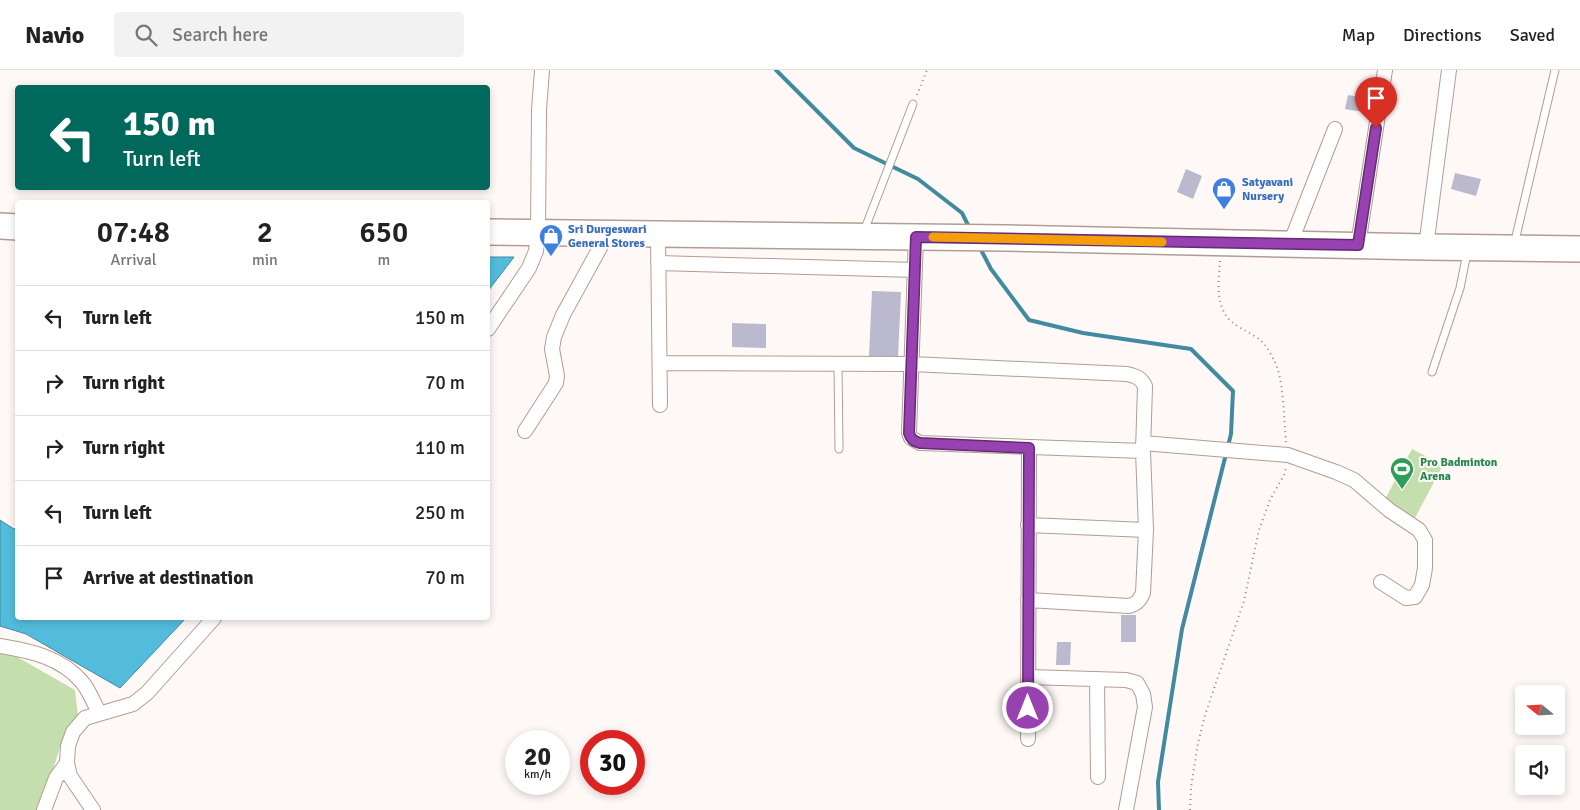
<!DOCTYPE html>
<html lang="en">
<head>
<meta charset="utf-8">
<style>
	:root { --surface:#fff; --page:#f2f2f2; --text:#222; --muted:#767676; --line:#e0e0e0 }
	body { margin:0; font-family:Signika,sans-serif; background:var(--page); color:var(--text); height:100vh; display:flex; flex-direction:column; font-size:19px; white-space:nowrap }
	* { box-sizing:border-box; margin:0 }
	p { font-size:16px; color:var(--muted) }
	.icon { flex:none; width:28px; height:28px; fill:none; stroke:currentColor; stroke-width:2; stroke-linecap:round; stroke-linejoin:round }
	.map { position:relative; flex:1; overflow:hidden }
	.drawer { position:absolute; left:15px; top:130px; width:475px; height:420px; display:flex; flex-direction:column; background:var(--surface); border-radius:5px; box-shadow:0 2px 8px #0003 }
	.drawer>* { flex:none }
	.hud { position:absolute; left:15px; top:15px; width:475px; height:105px; border-radius:5px; box-shadow:0 2px 8px #0003; background:#00695c; color:#fff; overflow:hidden }
	.needle { width:32px; rotate:288deg }
	.controls { position:absolute; left:1515px; top:615px; display:grid; gap:10px }
	.controls a { display:grid; place-items:center; width:50px; height:50px; border-radius:5px; background:var(--surface); box-shadow:0 2px 8px #0003; font-size:25px }
	.speed { position:absolute; left:505px; top:660px; display:flex; gap:10px; font-size:25px; font-weight:700; text-align:center }
	.speed>* { display:grid; place-content:center; width:65px; height:65px; border-radius:50%; background:var(--surface); box-shadow:0 2px 8px #0003; line-height:1 }
	.speed small { font-size:12px; font-weight:400 }
	.speed .limit { border:8px solid #d22; background:#fff; color:#111 }
	.pin { position:absolute; display:grid; place-items:center; width:42px; height:42px; color:#fff; margin:-51px -21px; border-radius:50% 50% 50% 0; rotate:-45deg; box-shadow:0 0 5px #0007 }
	.pin .icon { rotate:45deg }
	.me { position:absolute; width:55px; margin:-28px; rotate:0deg; stroke-linejoin:round; filter:drop-shadow(0 0 4px #0008) }
	.turn { display:flex; align-items:center; gap:18px; height:105px; padding:0 25px; font-size:22px }
	.turn .icon { width:65px; height:65px; stroke-width:2.5 }
	.turn b { display:block; font-size:35px; line-height:42px }
	.eta { display:flex; justify-content:space-evenly; align-items:center; height:85px; text-align:center }
	.eta b { font-size:30px; font-weight:600; line-height:35px }
	ul { padding:0; list-style:none }
	li { display:flex; align-items:center; gap:15px; height:65px; padding:0 25px; border-top:1px solid var(--line) }
	li div { flex:1 }
	li b { display:block; font-size:19px }
	li em { font-style:normal }
	header { display:flex; align-items:center; gap:30px; box-sizing:border-box; height:70px; padding:0 25px; background:var(--surface); border-bottom:1px solid var(--line) }
	header strong { font-size:24px }
	nav { display:flex; gap:28px; margin-inline-start:auto; font-size:18px }
	.search { width:350px; height:45px; background:var(--page); display:flex; align-items:center; gap:12px; box-sizing:border-box; padding:0 18px; border-radius:5px; color:var(--muted); font-size:19px }
	.map>svg:first-child { display:block }
	.green { fill:#c5deae }
	.water { fill:#53bcdd; stroke:#428aa0 }
	.lines { fill:none; stroke-linecap:round; stroke-linejoin:round }
	.stream { stroke:#428aa0; stroke-width:4 }
	.building { fill:#bab9cd }
	.lane-casing { stroke:#b29d92; stroke-width:9 }
	.street-casing { stroke:#b29d92; stroke-width:16 }
	.highway-casing { stroke:#b29d92; stroke-width:28 }
	.path { stroke:#8d8784; stroke-width:2; stroke-dasharray:1 4; stroke-linecap:butt }
	.lane { stroke:#fff; stroke-width:7 }
	.street { stroke:#fff; stroke-width:14 }
	.highway { stroke:#fff; stroke-width:25 }
	.route-casing { stroke:#622b72; stroke-width:12 }
	.route { stroke:#9742b0; stroke-width:9 }
	.slow { stroke:#f59e0b; stroke-width:9 }
	.labels { text-anchor:middle; dominant-baseline:central; stroke-width:4; stroke-linejoin:round; paint-order:stroke }
	.shop-label { font-size:12px; font-weight:bold; fill:#366cbe; stroke:#fef9f7; text-anchor:start }
	.leisure-label { font-size:12px; font-weight:bold; fill:#27864d; stroke:#fef9f7; text-anchor:start }
</style>
</head>
<body>
<header>
<strong>Navio</strong>
<div class="search"><svg class="icon" aria-label="search" viewBox="0 0 24 24"><circle cx="10" cy="10" r="6"/><path d="M15 15l6 6"/></svg>Search here</div>
<nav><a>Map</a><a>Directions</a><a>Saved</a></nav>
</header>
<div class="map">
<svg width="1580" height="740" viewBox="0 0 1580 740">
	<rect width="100%" height="100%" fill="#fef9f7"/>
	<!-- green -->
	<path class="green" d="M1412,379L1443,395L1415,448L1384,431Z
		M0,582L12,584L75,620L79,654L60,677L41,740H0Z"/>
	<!-- water -->
	<path class="water" d="M488,187H514L488,221Z
		M0,450L14,459L17,457L18,548H186L120,618L26,564L0,556Z"/>
	<g class="lines">
		<!-- stream -->
		<path class="stream" d="M776,0L854,78L918,109L962,143L970,159
			M979,176L991,199L1029,250L1083,263L1191,279L1233,321L1231,364L1182,559L1158,712L1159,740"/>
	</g>
	<!-- building -->
	<path class="building" d="M1348,25L1372,29L1369,43L1345,39Z
		M1186,99L1202,106L1193,129L1177,122Z
		M1455,103L1481,109L1476,126L1451,119Z
		M872,221L901,222L898,287L869,286Z
		M732,253L766,254V278L732,277Z
		M1121,545H1136V572H1121Z
		M1057,572H1071L1070,595H1056Z"/>
	<g class="lines">
		<!-- lane casing -->
		<g class="lane-casing">
			<path id="lane" d="M864,161L913,34
				M1514,175L1555,0
				M838,295L839,379
				M1432,302L1460,218L1467,183"/>
		</g>
		<!-- street casing -->
		<g class="street-casing">
			<path id="street" d="M658,164L660,335
				M916,167L909,363L911,368L920,373L1143,381
				M1290,174L1335,59
				M1358,175L1385,0
				M1426,177L1449,0
				M658,193L915,200
				M488,259L529,198L536,181L538,163L539,40L542,0
				M660,293L912,294L1127,304C1136,306 1141,308 1145,316L1143,381L1146,460L1143,523C1140,530 1137,534 1129,536L1028,530
				M525,361L556,313L557,306L552,279L554,267L563,245L608,163
				M1143,373L1288,385L1336,402L1354,410L1389,440L1419,460L1425,470V498L1422,515L1415,527L1406,528L1381,512
				M1028,455L1146,460
				M0,576C30,581 61,587 82,612C89,620 94,633 99,643
				M1028,607L1126,610L1137,613L1143,624L1145,637L1126,740
				M1097,609L1098,707
				M1028,669L1029,378
				M44,740L56,708L67,693
				M93,740L70,706L67,693L68,676L73,662L85,648L133,634L147,623L214,548"/>
		</g>
		<!-- highway casing -->
		<g class="highway-casing">
			<path id="highway" d="M0,156L18,157
				M488,162L1006,168L1426,177L1580,179"/>
		</g>
		<!-- path -->
		<path class="path" d="M917,25L927,0
			M1220,191C1219,207 1216,225 1223,240C1230,258 1252,260 1264,274C1268,278 1271,285 1274,290C1284,308 1284,352 1286,373
			M1190,740L1191,717L1198,673L1205,645L1244,531L1259,460L1270,430L1284,405L1286,398"/>
		<!-- lane -->
		<use href="#lane" class="lane"/>
		<!-- street -->
		<use href="#street" class="street"/>
		<!-- highway -->
		<use href="#highway" class="highway"/>
	</g>
	<g class="lines">
		<!-- route casing -->
		<g class="route-casing">
			<path id="route" d="M1028,638L1029,378L920,373C913,371 911,369 909,363L916,167L1358,175L1376,58"/>
		</g>
		<!-- route -->
		<use href="#route" class="route"/>
		<!-- slow -->
		<path class="slow" d="M933,167L1162,172"/>
	</g>
	<!-- icons -->
	<defs>
		<g id="shop-pin" transform="scale(1.25)"><path d="M0 17L-7.5 6A9.5 9.5 0 1 1 7.5 6Z" fill="#3f7fe0" stroke="#fef9f7"/><path d="M-5-2.5h2.3a2.7 3.5 0 0 1 5.4 0H5L5.5 6h-11ZM-1.5-2.5h3a1.5 2.3 0 0 0-3 0Z" fill="#fff"/></g>
		<g id="stadium-pin" transform="scale(1.25)"><path d="M0 17L-7.5 6A9.5 9.5 0 1 1 7.5 6Z" fill="#2e9e5b" stroke="#fef9f7"/><path d="M0-5a6.5 5 0 1 0 0 10a6.5 5 0 1 0 0-10ZM-3.5-1.8h7v3.6h-7Z" fill="#fff"/></g>
	</defs>
	<g fill-rule="evenodd">
		<use href="#shop-pin" x="1224" y="119"/>
		<use href="#shop-pin" x="551" y="166"/>
		<use href="#stadium-pin" x="1402" y="399"/>
	</g>
	<g class="labels">
		<!-- shop labels -->
		<g class="shop-label">
			<text x="1242" y="112">Satyavani<tspan x="1242" dy="14">Nursery</tspan></text>
			<text x="568" y="159">Sri Durgeswari<tspan x="568" dy="14">General Stores</tspan></text>
		</g>
		<!-- leisure labels -->
		<g class="leisure-label">
			<text x="1420" y="392">Pro Badminton<tspan x="1420" dy="14">Arena</tspan></text>
		</g>
	</g>
</svg>
<div class="controls">
<a><svg class="needle" viewBox="-14 -14 28 28"><path d="M0-13l5 13h-10z" fill="#e53935"/><path d="M0 13l5-13h-10z" fill="#767676"/></svg></a>
<a><svg class="icon" aria-label="sound" viewBox="0 0 24 24"><path d="M4 9h4l5-4v14l-5-4H4zM17 9q2 3 0 6"/></svg></a>
</div>
<div class="speed"><div>20<small>km/h</small></div><div class="limit">30</div></div>
<div class="pin" style="left:1376px;top:58px;background:#d93025"><svg class="icon" aria-label="arrive" viewBox="0 0 24 24"><path d="M6 21V4h12l-3 4 3 4H6"/></svg></div>
<svg class="me" style="left:1028px;top:638px" viewBox="-20 -20 40 40"><circle r="17" fill="#9742b0" stroke="#fff" stroke-width="3"/><path d="M0-11L8 9 0 5-8 9z" fill="#fff"/></svg>
<div class="hud">
<div class="turn"><svg class="icon" aria-label="left" viewBox="0 0 24 24"><path d="M17 20v-9H6M10 6l-5 5 5 5"/></svg><div><b>150 m</b>Turn left</div></div>
</div>
<section class="drawer">
<div class="eta">
<div><b>07:48</b><p>Arrival</p></div>
<div><b>2</b><p>min</p></div>
<div><b>650</b><p>m</p></div>
</div>
<ul>
<li><svg class="icon" aria-label="left" viewBox="0 0 24 24"><path d="M17 20v-9H6M10 6l-5 5 5 5"/></svg><div><b>Turn left</b></div><em>150 m</em></li>
<li><svg class="icon" aria-label="right" viewBox="0 0 24 24"><path d="M7 20v-9h11M14 6l5 5-5 5"/></svg><div><b>Turn right</b></div><em>70 m</em></li>
<li><svg class="icon" aria-label="right" viewBox="0 0 24 24"><path d="M7 20v-9h11M14 6l5 5-5 5"/></svg><div><b>Turn right</b></div><em>110 m</em></li>
<li><svg class="icon" aria-label="left" viewBox="0 0 24 24"><path d="M17 20v-9H6M10 6l-5 5 5 5"/></svg><div><b>Turn left</b></div><em>250 m</em></li>
<li><svg class="icon" aria-label="arrive" viewBox="0 0 24 24"><path d="M6 21V4h12l-3 4 3 4H6"/></svg><div><b>Arrive at destination</b></div><em>70 m</em></li>
</ul>
</section>
</div>
</body>
</html>
